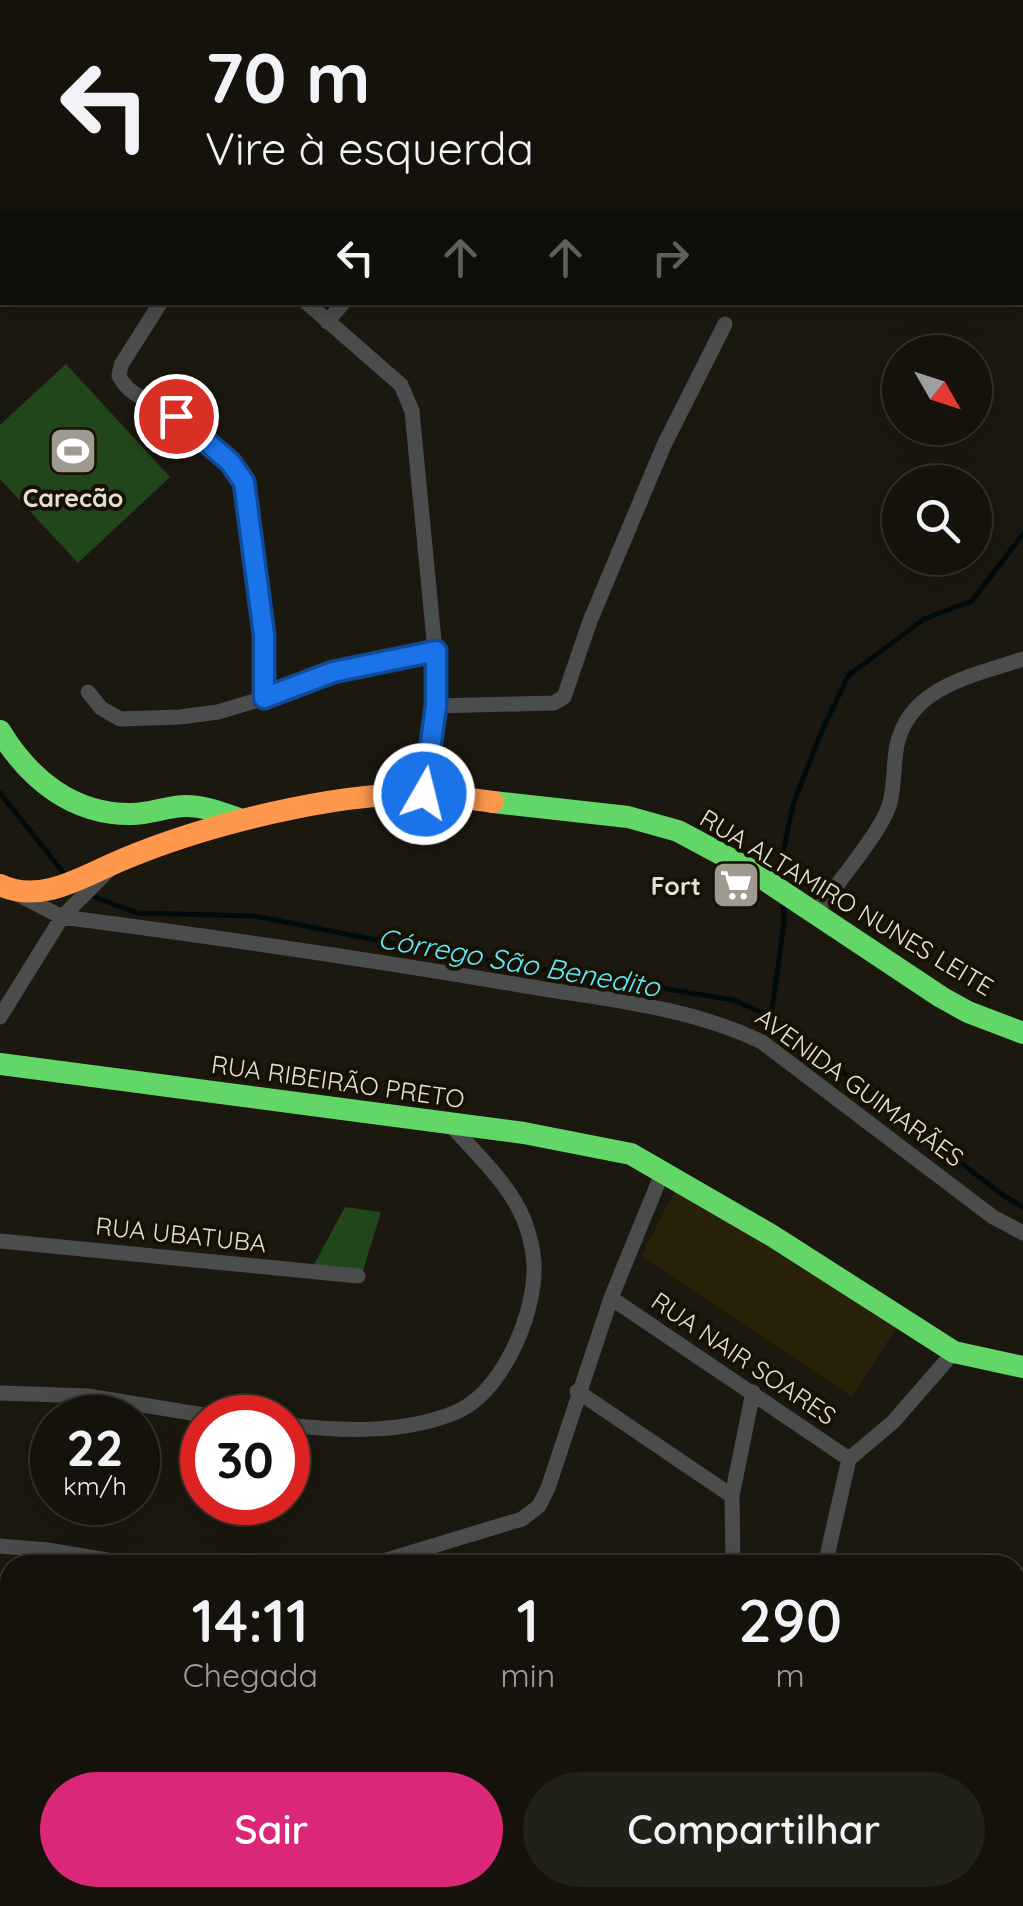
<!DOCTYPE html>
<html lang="pt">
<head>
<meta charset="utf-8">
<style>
	:root { --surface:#14120b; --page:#212019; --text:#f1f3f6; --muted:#9d9e9d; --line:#33322c; --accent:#db2777 }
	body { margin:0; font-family:Quicksand,sans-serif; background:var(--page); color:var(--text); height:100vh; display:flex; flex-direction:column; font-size:38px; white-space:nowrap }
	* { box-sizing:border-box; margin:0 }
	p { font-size:32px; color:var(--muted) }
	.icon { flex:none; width:55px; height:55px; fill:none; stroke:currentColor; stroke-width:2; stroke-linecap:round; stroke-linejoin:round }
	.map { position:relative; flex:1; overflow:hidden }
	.panel { position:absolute; left:0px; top:1555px; width:1025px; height:352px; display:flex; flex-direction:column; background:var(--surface); border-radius:30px 30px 0 0; box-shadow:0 5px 25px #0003,0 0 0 2px var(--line) }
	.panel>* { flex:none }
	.guide { position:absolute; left:0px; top:0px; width:1025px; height:305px; box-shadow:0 5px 25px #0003,0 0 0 2px var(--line); background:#14120b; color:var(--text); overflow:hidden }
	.needle { width:65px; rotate:129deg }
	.fabs { position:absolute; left:882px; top:335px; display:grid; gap:20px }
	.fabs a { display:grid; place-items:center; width:110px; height:110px; border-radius:50%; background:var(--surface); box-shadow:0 5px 25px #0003,0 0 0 2px var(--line); font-size:50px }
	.speed { position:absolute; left:30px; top:1395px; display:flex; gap:20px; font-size:50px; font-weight:700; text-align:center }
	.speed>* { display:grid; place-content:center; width:130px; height:130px; border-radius:50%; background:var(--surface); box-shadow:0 5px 25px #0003,0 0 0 2px var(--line); line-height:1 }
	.speed small { font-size:25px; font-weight:400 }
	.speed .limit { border:15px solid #d22; background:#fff; color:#111 }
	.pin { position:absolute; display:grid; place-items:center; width:85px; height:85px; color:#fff; margin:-42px; border:5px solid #fff; border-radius:50%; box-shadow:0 2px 10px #0007 }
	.me { position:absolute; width:110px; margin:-55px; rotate:8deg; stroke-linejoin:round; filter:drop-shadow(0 0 8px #0008) }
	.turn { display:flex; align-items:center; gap:35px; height:210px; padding:0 40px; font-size:45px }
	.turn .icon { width:130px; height:130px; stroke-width:2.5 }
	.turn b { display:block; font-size:70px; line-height:85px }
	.lanes { display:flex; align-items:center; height:95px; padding:0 40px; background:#0003; justify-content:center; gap:50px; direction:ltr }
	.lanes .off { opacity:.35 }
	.eta { display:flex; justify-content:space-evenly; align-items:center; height:170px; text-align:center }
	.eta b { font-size:60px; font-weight:600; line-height:70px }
	.primary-button { display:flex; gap:20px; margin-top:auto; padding:20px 40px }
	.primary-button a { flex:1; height:115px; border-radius:60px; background:var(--accent); color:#fff; font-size:40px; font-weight:600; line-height:115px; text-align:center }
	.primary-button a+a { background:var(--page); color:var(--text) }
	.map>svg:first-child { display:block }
	.built { fill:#29210a }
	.green { fill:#22461c }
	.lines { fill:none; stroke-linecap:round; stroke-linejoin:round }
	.stream { stroke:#020b0c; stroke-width:5 }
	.lane { stroke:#4b4d4c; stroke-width:8 }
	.street { stroke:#4b4d4c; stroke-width:15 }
	.fast { stroke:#63d668; stroke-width:22 }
	.slow { stroke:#ff974d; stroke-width:22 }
	.route-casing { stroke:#114b97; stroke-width:25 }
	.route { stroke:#1a73e8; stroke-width:18 }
	.labels { text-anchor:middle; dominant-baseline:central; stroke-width:8; stroke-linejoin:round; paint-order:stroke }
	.poi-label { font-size:25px; font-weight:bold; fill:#e4e0d5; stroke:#171103 }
	.street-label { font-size:25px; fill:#e4e0d5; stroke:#171103 }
	.water-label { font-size:28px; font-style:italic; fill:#61eafb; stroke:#171103 }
</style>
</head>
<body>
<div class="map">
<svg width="1023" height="1906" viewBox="0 0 1023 1906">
	<rect width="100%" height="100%" fill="#1b180f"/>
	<!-- built -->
	<path class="built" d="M676,1188L896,1328L852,1397L641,1256Z"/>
	<!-- green -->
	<path class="green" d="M66,364L170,477L78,563L0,479V425Z
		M345,1207L381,1212L362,1274L311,1270Z
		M333,1898H685L698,1906H336Z"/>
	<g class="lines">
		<!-- stream -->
		<path class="stream" d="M0,793L66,876
			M783,884L782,857L793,805L822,730L849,675L924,619L972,601L1023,534
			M90,895L137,913L255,916L421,949L734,1000L771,1017L1000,1193L1023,1207
			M771,1017L784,923L783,900"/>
		<!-- lane -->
		<path class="lane" d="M524,0L527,2
			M723,2L725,0"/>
		<!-- street -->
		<path class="street" d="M0,48L2,52
			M0,204H2
			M161,302L121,365L119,376C130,398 156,403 176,416C200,432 231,456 243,482L264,635V697
			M306,302L401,385L412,411L435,651L436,706L424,794
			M327,322L344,302
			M88,692L101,708L120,719L180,717L218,712L291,690L333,673L435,651
			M436,706L554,703L564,697L590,621L664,445L725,324
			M815,914C834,887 879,835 889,806C895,787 893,765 897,745C910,686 973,676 1023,659
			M62,917C215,937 367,959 520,985C600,999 688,1006 762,1042L993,1217L1023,1233
			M62,917L109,870
			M0,1017L62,917L19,895
			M0,1241L358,1276
			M611,1298L849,1459
			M577,1391L732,1496
			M0,1393L88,1396L222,1418
			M288,1425C342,1431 401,1434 454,1413C501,1394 533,1319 534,1272C535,1256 530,1235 524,1220C509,1183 475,1153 449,1123
			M0,1546L47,1550L137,1565
			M370,1565L522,1519L539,1506L548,1488L611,1298L663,1171
			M733,1565L732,1496L753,1392
			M825,1565L849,1459L893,1422L954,1352
			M1015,1751L1023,1741
			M0,1752L10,1746
			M73,1898L78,1906
			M717,1898L734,1906
			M28,1906L40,1898
			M140,1906L142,1898
			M298,1906L300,1898"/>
		<!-- fast -->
		<path class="fast" d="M0,731C29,779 73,815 132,814C150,814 168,806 186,806C204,806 222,813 239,819
			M493,802L628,817L678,831L747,868L941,997L968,1012L1023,1033
			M0,1064L524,1133L631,1154L771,1235L954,1352L1023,1367"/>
		<!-- slow -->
		<path class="slow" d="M0,885C42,905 85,875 124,859C205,825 336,792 424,794C447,795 471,799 493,802"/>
	</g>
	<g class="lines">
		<!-- route casing -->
		<g class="route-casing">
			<path id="route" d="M176,416L230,462L244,482L264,635V698L333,672L436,651V706L424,794"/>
		</g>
		<!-- route -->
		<use href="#route" class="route"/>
	</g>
	<!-- icons -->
	<defs>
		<g id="stadium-square" transform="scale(2.5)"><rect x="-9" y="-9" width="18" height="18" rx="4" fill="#9e9a90" stroke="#171103"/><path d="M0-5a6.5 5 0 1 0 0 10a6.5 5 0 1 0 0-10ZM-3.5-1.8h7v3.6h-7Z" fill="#fff"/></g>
		<g id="supermarket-square" transform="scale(2.5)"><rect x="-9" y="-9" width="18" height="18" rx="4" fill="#9e9a90" stroke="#171103"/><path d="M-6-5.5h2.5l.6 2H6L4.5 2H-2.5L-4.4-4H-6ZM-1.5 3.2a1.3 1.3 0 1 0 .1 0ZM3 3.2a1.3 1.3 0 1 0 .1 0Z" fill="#fff"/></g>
	</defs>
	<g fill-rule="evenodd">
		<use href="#stadium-square" x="73" y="451"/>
		<use href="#supermarket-square" x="736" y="885"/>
	</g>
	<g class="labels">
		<!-- poi labels -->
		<g class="poi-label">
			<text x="73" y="497">Carecão</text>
			<text x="701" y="885" text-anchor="end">Fort</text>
		</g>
		<!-- street labels -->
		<g class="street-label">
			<text transform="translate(847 902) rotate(31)">RUA ALTAMIRO NUNES LEITE</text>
			<text transform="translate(338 1081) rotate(8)">RUA RIBEIRÃO PRETO</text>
			<text transform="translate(860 1087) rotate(36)">AVENIDA GUIMARÃES</text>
			<text transform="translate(181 1234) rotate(6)">RUA UBATUBA</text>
			<text transform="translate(744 1358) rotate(34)">RUA NAIR SOARES</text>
		</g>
		<!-- water labels -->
		<g class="water-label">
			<text transform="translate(519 962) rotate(10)">Córrego São Benedito</text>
		</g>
	</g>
</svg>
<div class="fabs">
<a><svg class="needle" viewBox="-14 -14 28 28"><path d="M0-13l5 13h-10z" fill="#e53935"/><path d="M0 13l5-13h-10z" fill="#9d9e9d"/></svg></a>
<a><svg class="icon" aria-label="search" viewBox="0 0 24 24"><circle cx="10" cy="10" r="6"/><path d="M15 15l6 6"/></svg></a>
</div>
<div class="speed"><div>22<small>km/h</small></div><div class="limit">30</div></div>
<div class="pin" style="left:176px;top:416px;background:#d93025"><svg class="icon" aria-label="arrive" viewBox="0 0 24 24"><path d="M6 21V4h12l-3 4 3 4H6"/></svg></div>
<svg class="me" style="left:424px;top:794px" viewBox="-20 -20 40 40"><circle r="17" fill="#1a73e8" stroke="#fff" stroke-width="3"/><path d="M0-11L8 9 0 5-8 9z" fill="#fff"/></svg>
<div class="guide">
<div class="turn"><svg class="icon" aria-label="left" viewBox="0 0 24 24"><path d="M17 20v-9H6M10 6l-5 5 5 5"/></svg><div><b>70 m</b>Vire à esquerda</div></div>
<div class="lanes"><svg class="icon" aria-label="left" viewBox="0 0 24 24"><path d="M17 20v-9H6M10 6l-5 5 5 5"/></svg><svg class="icon off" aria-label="ahead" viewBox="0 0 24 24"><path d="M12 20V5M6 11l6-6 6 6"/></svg><svg class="icon off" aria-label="ahead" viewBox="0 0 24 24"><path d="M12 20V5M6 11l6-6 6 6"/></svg><svg class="icon off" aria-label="right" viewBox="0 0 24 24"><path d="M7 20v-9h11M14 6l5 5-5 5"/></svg></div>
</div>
<section class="panel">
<div class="eta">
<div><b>14:11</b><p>Chegada</p></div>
<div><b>1</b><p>min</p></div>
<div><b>290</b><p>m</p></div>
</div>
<div class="primary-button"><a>Sair</a><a>Compartilhar</a></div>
</section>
</div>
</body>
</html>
